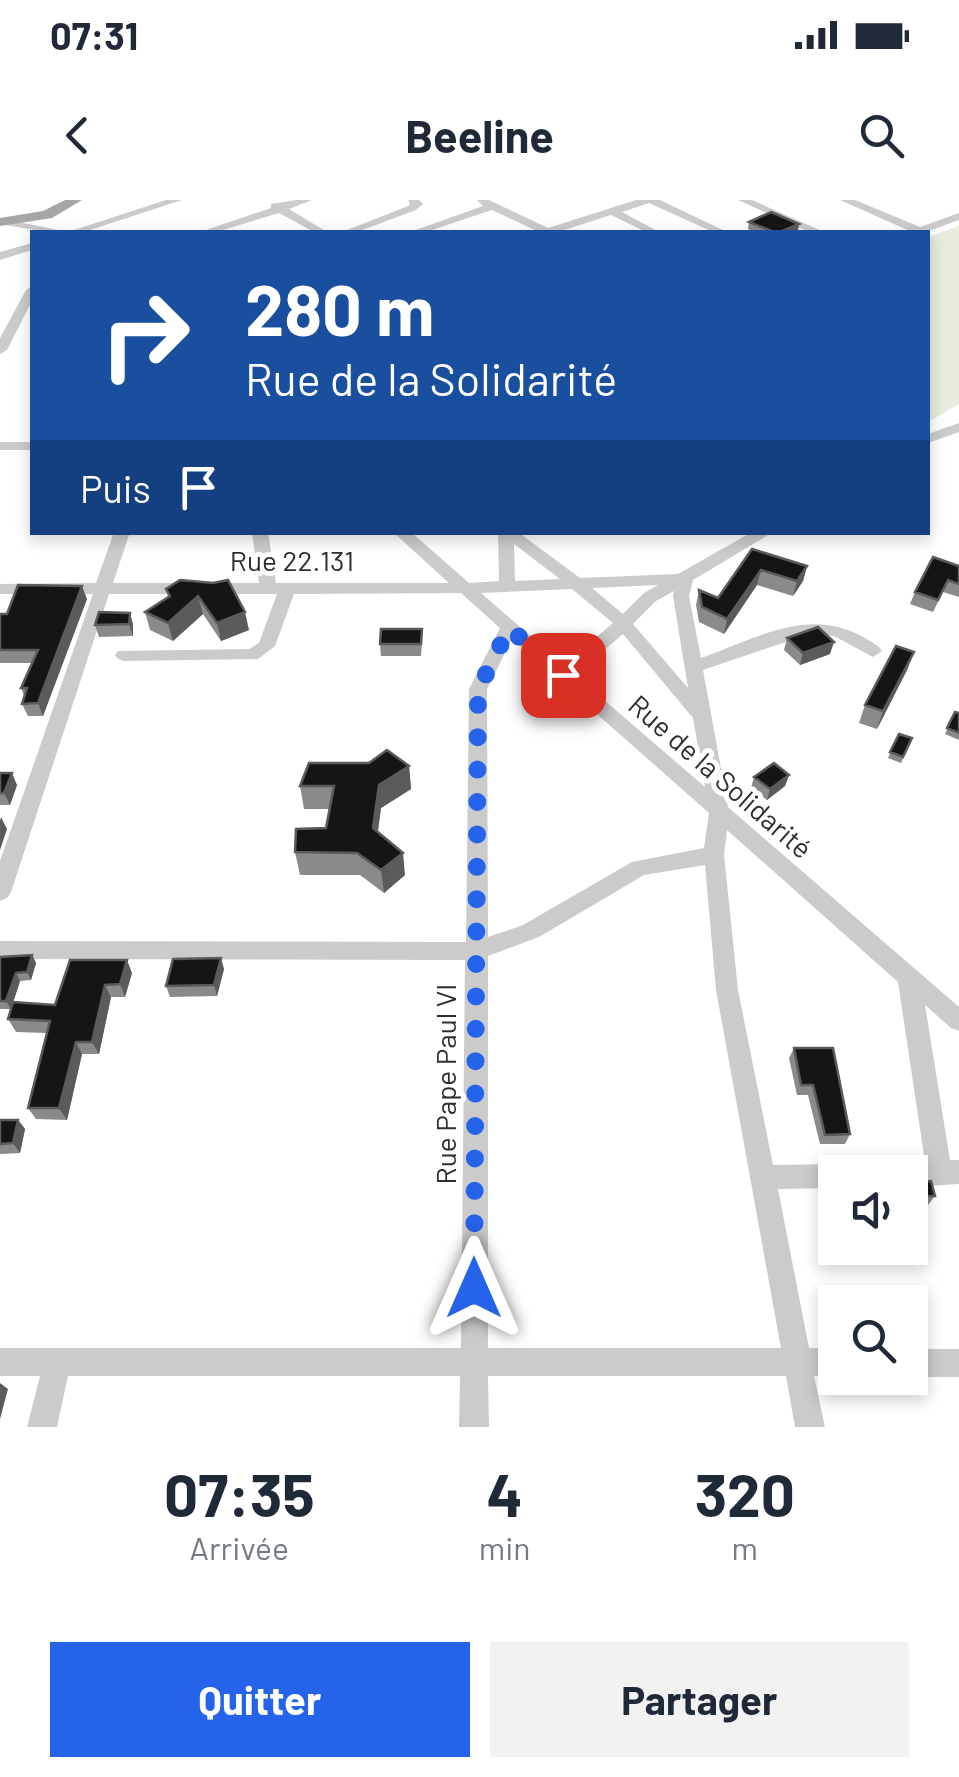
<!DOCTYPE html>
<html lang="fr">
<head>
<meta charset="utf-8">
<style>
	:root { --surface:#fff; --page:#f2f2f3; --text:#1f2937; --muted:#747a83; --accent:#2563eb }
	body { margin:0; font-family:Barlow,sans-serif; background:var(--page); color:var(--text); height:100vh; display:flex; flex-direction:column; font-size:38px; white-space:nowrap }
	* { box-sizing:border-box; margin:0 }
	p { font-size:32px; color:var(--muted) }
	.icon { flex:none; width:55px; height:55px; fill:none; stroke:currentColor; stroke-width:2; stroke-linecap:round; stroke-linejoin:round }
	.map { position:relative; height:1227px; overflow:hidden }
	.drawer { display:flex; flex-direction:column; background:var(--surface); flex:1 }
	.drawer>* { flex:none }
	.guide { position:absolute; left:30px; top:30px; width:900px; height:305px; border-radius:0px; box-shadow:0 5px 15px #0003; background:#1a4fa0; color:#fff; overflow:hidden }
	.buttons { position:absolute; left:818px; top:955px; display:grid; gap:20px }
	.buttons a { display:grid; place-items:center; width:110px; height:110px; border-radius:0px; background:var(--surface); box-shadow:0 5px 15px #0003; font-size:50px }
	.pin { position:absolute; display:grid; place-items:center; width:85px; height:85px; color:#fff; margin:-42px; border-radius:20px; box-shadow:0 5px 15px #0006 }
	.me { position:absolute; width:110px; margin:-55px; rotate:0deg; stroke-linejoin:round; filter:drop-shadow(0 0 8px #0008) }
	.turn { display:flex; align-items:center; gap:35px; height:210px; padding:0 50px; font-size:45px }
	.turn .icon { width:130px; height:130px; stroke-width:2.5 }
	.turn b { display:block; font-size:70px; line-height:85px }
	.then { display:flex; align-items:center; height:95px; padding:0 50px; background:#0003; gap:20px; font-size:38px }
	.eta { display:flex; justify-content:space-evenly; align-items:center; height:170px; text-align:center }
	.eta b { font-size:60px; font-weight:700; line-height:70px }
	.cta { display:flex; gap:20px; margin-top:auto; padding:20px 50px }
	.cta a { flex:1; height:115px; border-radius:0px; background:var(--accent); color:#fff; font-size:40px; font-weight:700; line-height:115px; text-align:center }
	.cta a+a { background:var(--page); color:var(--text) }
	.status { display:flex; justify-content:space-between; align-items:center; height:70px; padding:0 50px; background:var(--surface); direction:ltr }
	.status svg { height:28px; fill:currentColor }
	header { display:flex; justify-content:space-between; align-items:center; height:130px; padding:0 50px; background:var(--surface); font-size:45px; font-weight:700 }
	.map>svg:first-child { display:block }
	.green { fill:#e6ebdc }
	.lines { fill:none; stroke-linecap:round; stroke-linejoin:round }
	.minor { fill:#cbcbcb; fill-rule:evenodd }
	.major { fill:#a6a6a6; fill-rule:evenodd }
	.wall { fill:#8a8a8a }
	.shaded-wall { fill:#5b5b5b }
	.building { fill:#151515; stroke:#5b5b5b; stroke-width:2.5 }
	.route { stroke:#2563eb; stroke-width:18; stroke-dasharray:0 32.4 }
	.labels { text-anchor:middle; dominant-baseline:central; stroke-width:10; stroke-linejoin:round; paint-order:stroke }
	.street-label { font-size:28px; fill:#2e2e2e; stroke:#fff }
</style>
</head>
<body>
<div class="status"><b>07:31</b><svg viewBox="0 0 49 12"><path d="M0 12V9h3v3zM5 12V6h3v6zM10 12V3h3v9zM15 12V0h3v12zM26 1h20v11H26zM47 4h2v5h-2z"/></svg></div>
<header><svg class="icon" aria-label="back" viewBox="0 0 24 24"><path d="M15 5l-7 7 7 7"/></svg>Beeline<svg class="icon" aria-label="search" viewBox="0 0 24 24"><circle cx="10" cy="10" r="6"/><path d="M15 15l6 6"/></svg></header>
<div class="map">
<svg width="959" height="1227" viewBox="0 0 959 1227">
	<rect width="100%" height="100%" fill="#fff"/>
	<!-- green -->
	<path class="green" d="M959,26V204L928,222V37Z"/>
	<g class="lines">
		<!-- minor -->
		<path class="minor" d="M166,0H182L84,32H46L0,24V20L4,19L68,32Z
			M296,0H312L289,9L327,32H314L279,13L216,32H200L271,8V4Z
			M408,0H419L423,4L416,10L357,32H342L408,6L410,4Z
			M477,0H489L548,28L636,0H660L727,32H713L649,3L622,12L659,32H646L611,15L558,32H539L492,10L426,32H410L483,6Z
			M738,0H752L824,32H809Z
			M840,0H855L920,27L959,13V20L926,32H912Z
			M32,43V50L0,60V52Z
			M32,86V101L7,150L0,154V138L26,90Z
			M959,223V232L928,243V234Z
			M0,242H32V250H0Z
			M114,332H130L113,383H259L252,332H268L276,383H449L393,332H411L469,383L499,381L498,332H518L580,378L678,374L752,332H773L693,380L689,396L701,458C765,435 817,401 879,447L882,451L873,457L834,436L809,434L703,470L728,607L959,807V831L951,828L925,805L950,960H959V984L910,987V972H898L901,966L925,962L898,782L727,630L724,655L738,790L773,965L835,964L844,967L846,972H835V988L778,989L809,1148H835V1176H814L825,1227H795L786,1176H488L489,1227H459L460,1176H68L57,1227H27L40,1176H0V1148H461L465,760L0,759V741L466,742L469,489L500,428L461,393L294,394L275,446L258,459L124,461L118,459L115,455L118,451L249,449L259,443L277,394H109L11,692L7,698L0,701V661L93,394H0V384L96,383ZM514,344L560,379L515,381ZM658,385L644,393L623,414L592,388ZM572,389L613,423L564,465L481,393ZM674,391L673,396L688,488L633,424L656,401ZM623,434L693,518L705,587L575,475ZM512,439L709,613L704,648L632,662L523,725L488,737L487,489ZM705,665L716,790L781,1148H488V756L539,737L644,675Z
			M910,1149H959V1177H910Z"/>
		<!-- major -->
		<path class="major" d="M65,0H82L52,18L0,26V18L43,11Z"/>
	</g>
	<!-- wall -->
	<path class="wall" d="M749,22L798,31L756,32L748,29Z
		M752,349L807,366L803,381L793,396L757,385L724,434L699,422L696,405L699,390L718,398Z
		M959,366V397L943,392L933,412L910,404L915,392Z
		M180,380L249,430L221,441L203,414L173,441L150,430L145,412L168,397L166,389Z
		M87,399L43,516H28L22,504L24,496L21,488L32,463H0V414H7Z
		M130,413L133,425V436L99,437L95,425Z
		M787,438L830,454L800,465L784,450Z
		M422,441L421,456H381L380,444Z
		M914,452L907,470L877,529L859,523L865,505Z
		M955,512L959,513V540L945,534Z
		M899,534L912,538L901,563L888,558Z
		M409,566L411,589L381,608L378,632L405,675L384,693L360,675H300L295,652L326,628L329,609H304L300,586Z
		M0,573L17,585L10,605H0Z
		M789,575L785,586L767,600L751,588L754,577Z
		M32,755L36,763L31,780L20,781L11,809H0V757Z
		M224,769L217,796L170,797L166,786Z
		M132,773L125,797H111L99,854H82L67,920L36,919L28,908L47,833L16,832L8,819L55,805Z
		M794,848L850,934L845,944H820L808,895H797L789,858Z
		M0,920H18L25,929L20,953L0,954Z
		M899,970H913L917,982L931,981L935,996L928,1005H910V972H897Z"/>
	<!-- shaded-wall -->
	<path class="shaded-wall" d="M799,24L798,31L795,32H780Z
		M807,366L803,381L793,396L797,381Z
		M761,370L757,385L724,434L727,419Z
		M82,386L87,399L43,516L38,503Z
		M198,396L203,414L173,441L168,423Z
		M245,412L249,430L221,441L217,423Z
		M130,413L133,425V436L129,424Z
		M834,442L830,454L800,465L803,453Z
		M914,452L907,470L877,529L883,511Z
		M409,566L411,589L381,608L375,651L373,628L379,585Z
		M12,573L17,585L10,605L4,593Z
		M789,575L785,586L767,600L770,589Z
		M1,617L7,629L0,650V621Z
		M403,653L405,675L384,693L381,670Z
		M32,755L36,763L31,780L27,772Z
		M221,758L224,769L217,796L214,785Z
		M127,760L132,773L125,797L120,784Z
		M16,773L20,781L11,809L6,801Z
		M105,785L111,797L99,854L92,842Z
		M76,842L82,854L67,920L59,908Z
		M18,920L25,929L20,953L13,943Z
		M0,1183L8,1189L0,1219Z"/>
	<!-- building -->
	<path class="building" d="M771,12L799,24L780,32H774L749,22Z
		M752,349L807,366L797,381L761,370L727,419L702,407L699,390L718,398Z
		M933,357L959,366V384L948,380L938,400L915,392Z
		M180,380L213,383L228,380L245,412L217,423L198,396L168,423L145,412L170,396L166,389Z
		M18,385L82,386L38,503L22,504L27,488H21L38,450H0V414H7Z
		M99,412L130,413L129,424L95,425Z
		M818,427L834,442L803,453L787,438Z
		M381,429H422L421,444H380Z
		M896,446L914,452L883,511L865,505Z
		M955,512L959,513V533L947,528Z
		M899,534L912,538L903,557L890,552Z
		M387,550L409,566L379,585L373,628L403,653L381,670L357,653L295,652L296,629L326,628L334,586H300L309,563H369Z
		M774,563L789,575L770,589L754,577Z
		M0,573H12L4,593H0Z
		M32,755L27,772L16,773L6,801H0V757Z
		M221,758L214,785L166,786L173,759Z
		M70,760H127L120,784L105,785L92,842H76L59,908H28L50,821L8,819L13,802L55,805Z
		M794,848H833L850,934L825,935L813,885H801Z
		M0,920H18L13,943L0,944Z
		M899,970H913L917,982L931,981L935,996H910V972H899Z"/>
	<g class="lines">
		<!-- route -->
		<path class="route" d="M474,1088L478,490L509,428L563,475"/>
	</g>
	<g class="labels">
		<!-- street labels -->
		<g class="street-label">
			<text x="292" y="360">Rue 22.131</text>
			<text transform="translate(721 576) rotate(41)">Rue de la Solidarité</text>
			<text transform="translate(445 884) rotate(-90)">Rue Pape Paul VI</text>
		</g>
	</g>
</svg>
<div class="buttons">
<a><svg class="icon" aria-label="sound" viewBox="0 0 24 24"><path d="M4 9h4l5-4v14l-5-4H4zM17 9q2 3 0 6"/></svg></a>
<a><svg class="icon" aria-label="search" viewBox="0 0 24 24"><circle cx="10" cy="10" r="6"/><path d="M15 15l6 6"/></svg></a>
</div>
<div class="pin" style="left:563px;top:475px;background:#d93025"><svg class="icon" aria-label="arrive" viewBox="0 0 24 24"><path d="M6 21V4h12l-3 4 3 4H6"/></svg></div>
<svg class="me" style="left:474px;top:1088px" viewBox="-20 -20 40 40"><path d="M0-17L14 15 0 8-14 15z" fill="#2563eb" stroke="#fff" stroke-width="4"/></svg>
<div class="guide">
<div class="turn"><svg class="icon" aria-label="right" viewBox="0 0 24 24"><path d="M7 20v-9h11M14 6l5 5-5 5"/></svg><div><b>280 m</b>Rue de la Solidarité</div></div>
<div class="then">Puis<svg class="icon" aria-label="arrive" viewBox="0 0 24 24"><path d="M6 21V4h12l-3 4 3 4H6"/></svg></div>
</div>
</div>
<section class="drawer">
<div class="eta">
<div><b>07:35</b><p>Arrivée</p></div>
<div><b>4</b><p>min</p></div>
<div><b>320</b><p>m</p></div>
</div>
<div class="cta"><a>Quitter</a><a>Partager</a></div>
</section>
</body>
</html>
